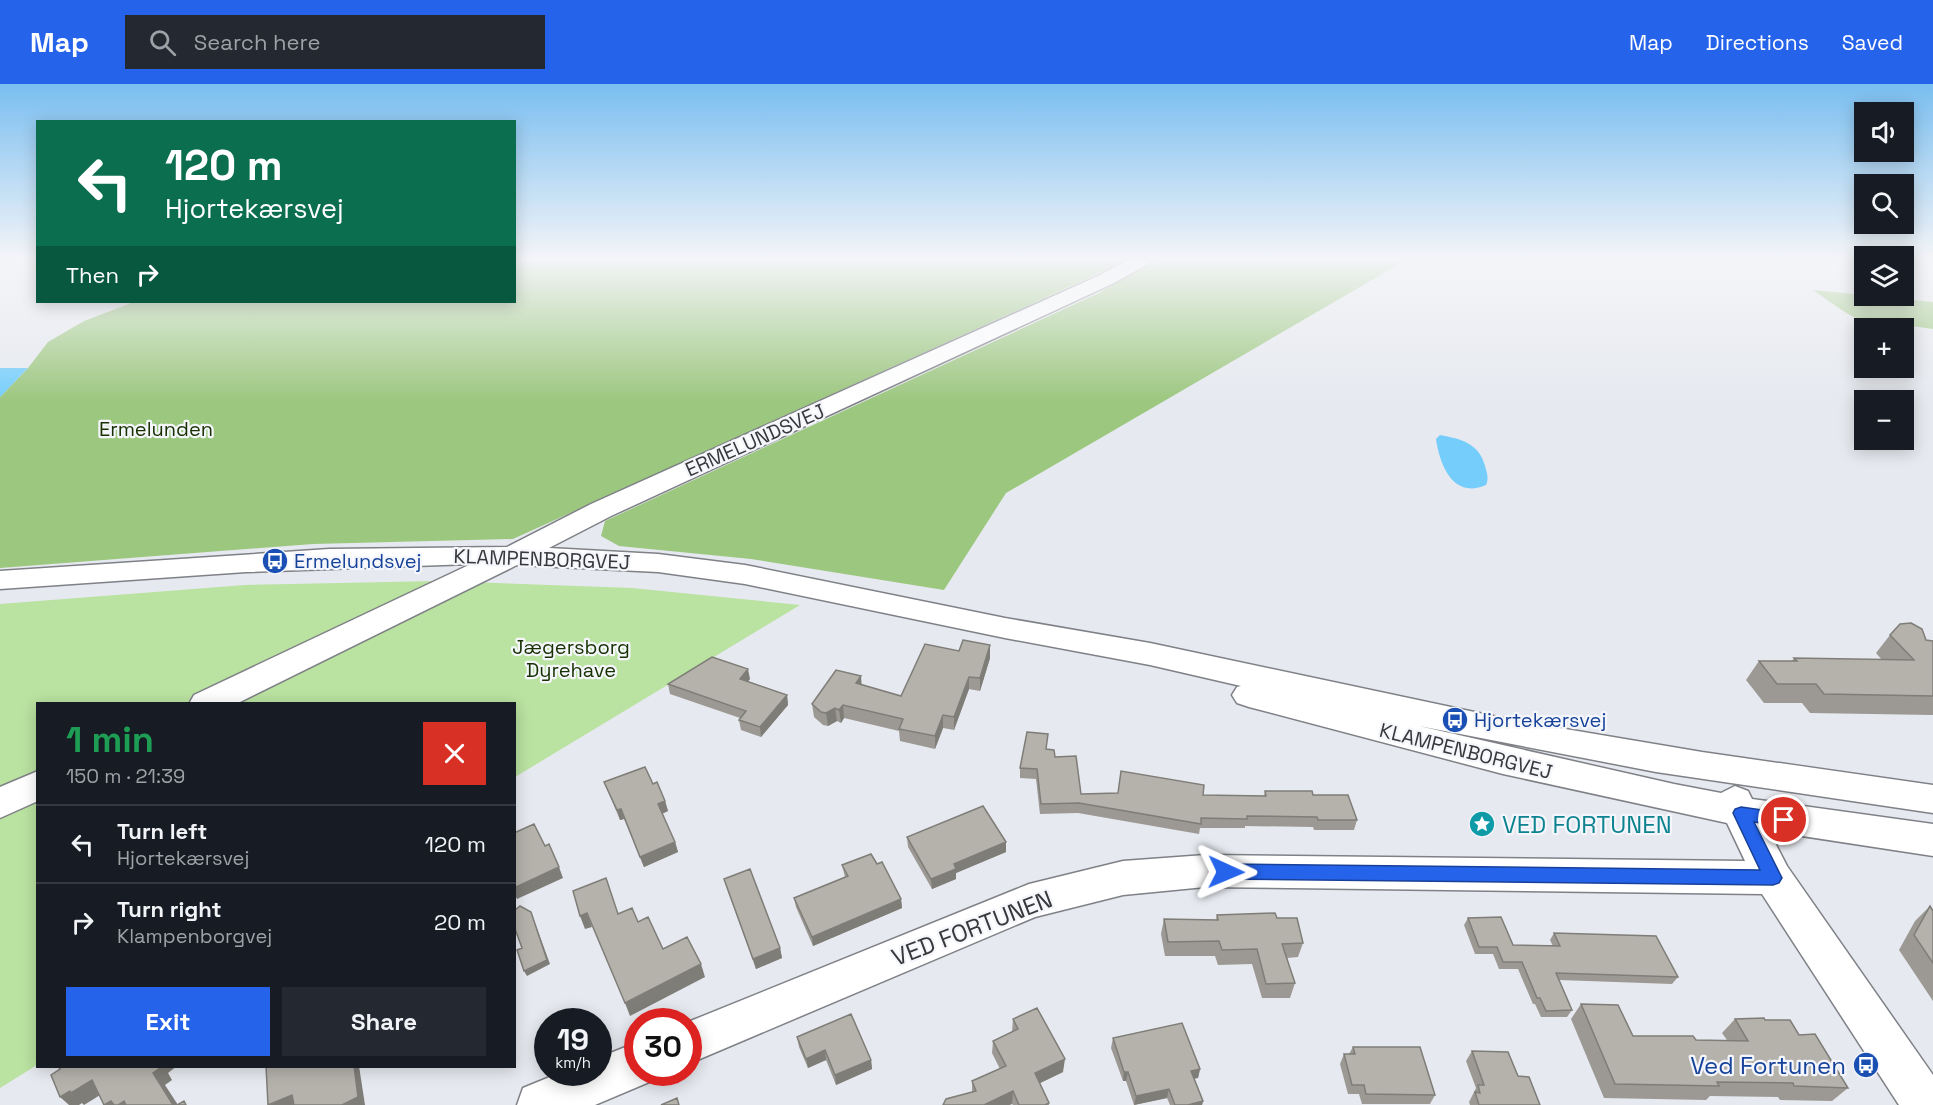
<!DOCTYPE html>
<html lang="en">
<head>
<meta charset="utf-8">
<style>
	:root { --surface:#171b24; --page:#242831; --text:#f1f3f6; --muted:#9ea1a6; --line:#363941; --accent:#2563eb }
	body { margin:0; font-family:"Space Grotesk",sans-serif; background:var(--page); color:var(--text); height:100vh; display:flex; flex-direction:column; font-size:22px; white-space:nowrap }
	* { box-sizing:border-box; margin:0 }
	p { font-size:20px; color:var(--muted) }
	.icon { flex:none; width:33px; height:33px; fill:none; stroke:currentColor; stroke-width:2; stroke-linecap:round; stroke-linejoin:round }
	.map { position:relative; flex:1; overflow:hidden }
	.drawer { position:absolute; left:36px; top:618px; width:480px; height:366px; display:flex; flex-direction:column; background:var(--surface); border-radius:0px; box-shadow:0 3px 15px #0003 }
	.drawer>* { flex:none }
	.top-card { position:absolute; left:36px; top:36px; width:480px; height:183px; border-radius:0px; box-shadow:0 3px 15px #0003; background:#0b6e4f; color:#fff; overflow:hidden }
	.controls { position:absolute; left:1854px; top:18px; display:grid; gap:12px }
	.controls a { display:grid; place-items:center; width:60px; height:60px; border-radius:0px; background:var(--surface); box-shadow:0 3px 15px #0003; font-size:30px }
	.speed { position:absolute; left:534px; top:924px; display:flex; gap:12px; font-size:30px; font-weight:700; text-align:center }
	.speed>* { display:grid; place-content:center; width:78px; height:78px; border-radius:50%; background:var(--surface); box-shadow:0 3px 15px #0003; line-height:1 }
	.speed small { font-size:15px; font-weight:400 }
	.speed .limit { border:9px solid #d22; background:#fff; color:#111 }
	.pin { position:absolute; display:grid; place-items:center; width:51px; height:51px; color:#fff; margin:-26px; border:3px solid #fff; border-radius:50%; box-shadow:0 2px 6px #0007 }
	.me { position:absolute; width:66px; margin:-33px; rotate:91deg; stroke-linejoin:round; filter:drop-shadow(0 0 4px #0008) }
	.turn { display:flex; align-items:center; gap:21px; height:126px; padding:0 30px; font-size:27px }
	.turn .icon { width:78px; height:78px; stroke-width:2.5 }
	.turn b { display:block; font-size:42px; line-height:51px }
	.then { display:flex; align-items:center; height:57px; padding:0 30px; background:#0003; gap:12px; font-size:22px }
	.round { display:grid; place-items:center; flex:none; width:63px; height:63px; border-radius:0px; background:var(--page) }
	.overview { display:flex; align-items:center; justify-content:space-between; height:102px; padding:0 30px }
	h1 { font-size:36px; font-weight:800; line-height:45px; color:#1e9e55 }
	.action { display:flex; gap:12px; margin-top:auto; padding:12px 30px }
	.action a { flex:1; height:69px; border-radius:0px; background:var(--accent); color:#fff; font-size:24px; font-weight:800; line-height:69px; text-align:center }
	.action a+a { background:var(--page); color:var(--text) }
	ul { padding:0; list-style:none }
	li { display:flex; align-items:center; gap:18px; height:78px; padding:0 30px; border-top:2px solid var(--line) }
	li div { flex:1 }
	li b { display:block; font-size:22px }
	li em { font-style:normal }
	header { display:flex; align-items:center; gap:36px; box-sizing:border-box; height:84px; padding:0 30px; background:var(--accent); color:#fff }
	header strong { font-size:28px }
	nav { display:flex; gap:33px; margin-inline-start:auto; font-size:21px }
	.search { width:420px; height:54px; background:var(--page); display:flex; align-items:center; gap:15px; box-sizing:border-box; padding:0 21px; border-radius:0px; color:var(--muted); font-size:22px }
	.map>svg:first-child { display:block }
	.green { fill:#bae2a0 }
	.forest { fill:#9cc77f }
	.water { fill:#74cdfb }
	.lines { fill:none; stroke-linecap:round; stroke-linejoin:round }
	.minor-casing { stroke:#7f8187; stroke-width:3 }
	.minor { fill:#fff; fill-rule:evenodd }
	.wall { fill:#9c9994 }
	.shaded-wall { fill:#7f7d78 }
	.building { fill:#b5b2ac; stroke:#7f7d78; stroke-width:1.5 }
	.route { fill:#2563eb; stroke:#184099; stroke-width:1.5 }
	.labels { text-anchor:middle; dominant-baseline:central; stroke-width:4.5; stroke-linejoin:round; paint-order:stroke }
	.park-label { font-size:20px; fill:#173100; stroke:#f4f6fc }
	.street-label { font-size:20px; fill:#37383a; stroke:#f4f6fc }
	.transit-label { font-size:20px; fill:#164399; stroke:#f4f6fc; text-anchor:start }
	.near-culture-label { font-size:24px; fill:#0d838f; stroke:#f4f6fc; text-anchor:start }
	.near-street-label { font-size:24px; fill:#37383a; stroke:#f4f6fc }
	.near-transit-label { font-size:24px; fill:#164399; stroke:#f4f6fc; text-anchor:end }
</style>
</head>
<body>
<header>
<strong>Map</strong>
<div class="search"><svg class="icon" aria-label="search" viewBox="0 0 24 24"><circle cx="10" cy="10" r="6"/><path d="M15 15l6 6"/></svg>Search here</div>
<nav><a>Map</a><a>Directions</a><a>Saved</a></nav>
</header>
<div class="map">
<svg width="1933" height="1021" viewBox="0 0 1933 1021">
	<rect width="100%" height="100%" fill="#e6e9ef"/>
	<!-- green -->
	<path class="green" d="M437,497L632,504L800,521L515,693L514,620H38L37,981L0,1004V520L245,501Z"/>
	<!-- forest -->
	<path class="forest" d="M515,175H1127L1115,182L513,455L313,460L0,484V313L28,284L48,258L84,237L134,218H514Z
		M1154,175H1408L1006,409L944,506L751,475L619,462L601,452L605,437L1099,209L1137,187Z
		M1813,206L1933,218V245L1898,240V244C1863,245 1841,225 1813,206Z"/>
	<!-- water -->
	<path class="water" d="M0,284H28L0,313Z
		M1440,351C1461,355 1479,359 1485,382C1487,389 1489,394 1486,401C1454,415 1440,383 1436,355Z"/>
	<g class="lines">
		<!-- minor casing -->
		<g class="minor-casing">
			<path id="minor" d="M1130,175H1152L1150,179L1112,200L611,432L549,464L658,470L745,481L1005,534L1150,559L1512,636L1702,668L1933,701V729L1656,688L1419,642L1674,700L1721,709L1735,702L1748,707L1752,715L1933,740V772L1769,747L1787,782L1933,991V1021H1899L1762,810L1205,803L1123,811L1035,833L688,980V938L1029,800L1123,777L1205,771L1745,777L1727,739L1503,690L1249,623L1237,619L1232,611L1237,603L1241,602L1150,581L1005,554L745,500L658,488L517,481L236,620H189L194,611L471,480L246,488L0,505V487L329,465L507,463L591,420L1098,192Z
				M38,687V717L0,734V703Z
				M638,958V988H657L654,996L595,1021H517L523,1004L562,988H598V974Z"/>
		</g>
		<!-- minor -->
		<use href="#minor" class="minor"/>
	</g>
	<!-- wall -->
	<path class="wall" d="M1890,551L1926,556L1933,557V631L1810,629L1802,619H1764L1746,596L1759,577H1792L1794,574L1882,576L1876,569Z
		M990,574L980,607L969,605L954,646L943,644L935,665L900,657L899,647L844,634L841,639L837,637L828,642L823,641L814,633L812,620L861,601L901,612Z
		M750,595L748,597L787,611L788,621L761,653L741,646L739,636L740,634L670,610L668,600Z
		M1047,665L1055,673L1081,710L1264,712L1265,707L1313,711L1357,736L1354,746H1314L1313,743L1245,742V744H1200L1199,750L1078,729L1040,730L1036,695L1020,694V684Z
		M604,698L653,700L665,717L668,727L662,730L675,758L678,768L644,783L624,735L620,736Z
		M907,753L1006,768L956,789V795L932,805L908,763Z
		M877,780L901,815L902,824L813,862L796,823L794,814L845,793L842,781Z
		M724,795L780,864L782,874L756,885L727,805Z
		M1930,822L1933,827V917L1899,866L1915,837Z
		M1217,831L1277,834L1303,859L1298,873L1287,874L1295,899L1290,914H1262L1252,880L1218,881L1215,872H1165L1161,850L1164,835L1216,836Z
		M1468,834L1513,861L1553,862L1550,856L1554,849L1678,893L1672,900L1559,896L1572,926L1567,933H1541L1535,920H1533L1518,885H1499L1493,870H1475L1464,841Z
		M1581,920L1633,952L1696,956H1727L1722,949L1735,935L1765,936L1799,951L1848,1004L1832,1017L1780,1016L1778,1013L1710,1012L1706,1016L1604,1014L1571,935Z
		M1013,935L1063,988L1040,999L1049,1019V1021H1013L1012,1020L1009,1021H943L972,1008V997L1000,985L992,969L993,957L1012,948Z
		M797,953L871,976L872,985L836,1001L826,976L808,984L799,963Z
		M1113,954L1200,985L1198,994H1194L1203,1017L1202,1021H1170L1167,1014L1134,1021L1126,997H1123L1111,964Z
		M1353,963L1435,1011L1430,1020H1362L1359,1010H1348L1340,980L1344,970H1349Z
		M1472,967L1518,992L1540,1021H1470L1469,1018L1476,1004L1466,977Z"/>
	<!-- shaded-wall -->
	<path class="shaded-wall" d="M990,561V574L980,607V594Z
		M748,585L750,595L742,605L740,595Z
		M861,592L862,605L856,599Z
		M969,593V605L954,646V633Z
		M787,611L788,621L761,653L760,643Z
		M843,621L844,634L841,639L839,626Z
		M835,624L837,637L828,642L826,629Z
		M943,631V644L935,665V652Z
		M665,717L668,727L661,730L658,720Z
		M621,725L624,735L620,736L617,726Z
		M675,758L678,768L644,783L640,773Z
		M1006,758V768L956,789V795L932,805L931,795L954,780Z
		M559,783L563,794L517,815L514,809V804Z
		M901,815L902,824L813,862L812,853Z
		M531,828L550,880L527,892L524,887Z
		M587,829L592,843L585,845L580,832Z
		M780,864L782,874L756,885L753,875Z
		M701,880L705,893L630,932L625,919Z
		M825,966L826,976L808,984L806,975Z
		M1065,975L1063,988L1034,1002L1035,989Z
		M871,976L872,985L836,1001L835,991Z
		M159,982H177L168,989L172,996L165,1001L178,1021H173L153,989Z
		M354,982H359L365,1021H342Z
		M1200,985L1198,994L1189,996L1191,987Z
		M1124,988H1128L1126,997H1123Z
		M92,996L105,1008L84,1021L82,1019L79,1021H69L60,1013L70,1007Z
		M1169,1005L1167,1014L1134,1021L1136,1012Z
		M1013,1007L1012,1020L1009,1021H984Z
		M292,1011L298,1021H269Z
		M111,1017L116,1021H104Z
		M124,1017L129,1021H118Z
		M1203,1017L1202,1021H1188Z"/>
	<!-- building -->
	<path class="building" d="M1911,539L1922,545L1926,556L1933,557V612L1824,610L1816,600H1777L1759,577H1797L1794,574L1914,576L1890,551L1900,540Z
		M963,556L990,561L980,594L969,593L954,633L943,631L935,652L899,645L903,635L843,621L839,626L835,624L826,629L821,628L812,620L836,586L861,592L856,599L901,612L925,560L959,567Z
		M712,573L748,585L740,595L787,611L760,643L739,636L746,627L668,600Z
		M1027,648L1048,650L1046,665L1054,666L1055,673L1076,672L1081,710L1118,709L1121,687L1204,701L1203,711L1266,712L1265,707H1312L1313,711H1348L1357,736H1318L1317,733L1247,732V735L1201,734V740L1079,719L1041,720L1037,685L1020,684Z
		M645,683L653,700L657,698L665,717L658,720L675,758L640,773L621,725L617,726L604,698Z
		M983,722L1006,758L954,780L956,785L931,795L907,753Z
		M534,740L545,762L549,760L559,783L514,804V749Z
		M871,770L877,780L882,778L901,815L812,853L794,814L848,792L842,781Z
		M750,785L780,864L753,875L724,795Z
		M606,794L618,830L632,824L638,838L648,833L663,865L687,853L701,880L625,919L587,829L580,832L573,807Z
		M520,822L531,828L547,876L524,887L517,866L522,864L514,842V827Z
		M1930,822L1933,827V879L1914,851Z
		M1275,829L1277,834H1297L1303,859L1282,860L1295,899L1266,900L1257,865L1222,866L1219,857L1168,858L1164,835L1218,836L1217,831Z
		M1501,833L1513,861L1560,862L1554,849L1656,852L1678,893L1556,889L1572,926L1546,927L1540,914H1537L1522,878H1503L1497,863H1479L1468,834Z
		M1581,920L1618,921L1633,952H1693L1696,956L1748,957L1735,935L1764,934L1765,936H1790L1799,951L1815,950L1848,1004L1794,1002L1793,999L1717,998L1719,1002L1615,1000Z
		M1037,924L1065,975L1035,989L1049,1019L1045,1021H1019L1013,1007L984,1021H943L946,1015L976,1007L972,997L1006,982L993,957L1018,945L1013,935Z
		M851,930L871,976L835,991L825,966L806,975L797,953Z
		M1182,939L1200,985L1191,987L1203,1017L1188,1021H1175L1169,1005L1136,1012L1128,988H1124L1113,954Z
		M1353,963H1420L1435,1011L1366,1010L1364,1001H1352L1344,970H1355Z
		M1472,967L1508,968L1518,992L1529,993L1540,1021H1479L1475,1008L1480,1009L1478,1001H1484Z
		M58,982H159L160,984L153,989L173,1021H126L124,1017L118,1021H114L111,1017L104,1021L92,996L71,1009L70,1007L60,1013L51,991L60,985Z
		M266,982H354L358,1013L342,1021H294L292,1011L268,1021Z
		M677,1014L679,1021H661Z
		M184,1017L186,1021H177Z"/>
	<!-- sky -->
	<linearGradient id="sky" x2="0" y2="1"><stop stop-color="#79bef0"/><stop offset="0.55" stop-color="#f4f5f8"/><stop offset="1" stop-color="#f4f5f8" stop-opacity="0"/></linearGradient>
	<rect width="1933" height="318" fill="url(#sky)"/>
	<!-- route -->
	<path class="route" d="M1741,723L1784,729L1790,731L1793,736L1790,741L1784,743L1754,738L1782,794L1779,799L1773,801L1226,795L1219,793L1217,788L1219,782L1226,780L1760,786L1733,729L1735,725Z"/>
	<!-- icons -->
	<defs>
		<g id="bus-disc" transform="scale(1.35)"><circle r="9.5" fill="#1a4fb4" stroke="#f4f6fc"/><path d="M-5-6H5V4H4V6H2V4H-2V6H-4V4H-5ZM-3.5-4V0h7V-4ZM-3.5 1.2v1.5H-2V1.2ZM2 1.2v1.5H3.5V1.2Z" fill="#fff"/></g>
		<g id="sight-disc" transform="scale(1.35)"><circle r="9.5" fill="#0f9aa8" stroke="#f4f6fc"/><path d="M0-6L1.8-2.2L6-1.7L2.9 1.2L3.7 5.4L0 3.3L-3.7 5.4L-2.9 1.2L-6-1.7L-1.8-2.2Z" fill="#fff"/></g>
	</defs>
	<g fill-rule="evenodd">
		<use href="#bus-disc" x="275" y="477"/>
		<use href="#bus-disc" x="1455" y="636"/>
		<use href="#sight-disc" x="1482" y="740"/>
		<use href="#bus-disc" x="1866" y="981"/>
	</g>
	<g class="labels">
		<!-- park labels -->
		<g class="park-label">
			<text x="156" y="345">Ermelunden</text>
			<text x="571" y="563">Jægersborg<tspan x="571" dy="23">Dyrehave</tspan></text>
		</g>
		<!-- street labels -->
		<g class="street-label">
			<text transform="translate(755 356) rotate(-24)">ERMELUNDSVEJ</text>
			<text transform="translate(542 475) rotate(2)">KLAMPENBORGVEJ</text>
			<text transform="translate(1466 667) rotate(14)">KLAMPENBORGVEJ</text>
		</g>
		<!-- transit labels -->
		<g class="transit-label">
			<text x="294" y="477">Ermelundsvej</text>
			<text x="1474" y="636">Hjortekærsvej</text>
		</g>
		<!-- near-culture labels -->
		<g class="near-culture-label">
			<text x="1502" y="740">VED FORTUNEN</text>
		</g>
		<!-- near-street labels -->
		<g class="near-street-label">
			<text transform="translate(972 844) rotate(-21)">VED FORTUNEN</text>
		</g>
		<!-- near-transit labels -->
		<g class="near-transit-label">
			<text x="1846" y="981">Ved Fortunen</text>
		</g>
	</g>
</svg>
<div class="controls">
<a><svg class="icon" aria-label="sound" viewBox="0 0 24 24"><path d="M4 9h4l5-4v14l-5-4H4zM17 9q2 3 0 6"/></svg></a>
<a><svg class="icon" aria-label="search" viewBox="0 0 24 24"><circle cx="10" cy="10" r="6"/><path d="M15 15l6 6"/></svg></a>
<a><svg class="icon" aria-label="layers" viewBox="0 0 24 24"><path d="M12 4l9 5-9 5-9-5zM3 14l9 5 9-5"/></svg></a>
<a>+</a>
<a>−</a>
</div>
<div class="speed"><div>19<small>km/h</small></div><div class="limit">30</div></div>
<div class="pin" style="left:1784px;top:736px;background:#d93025"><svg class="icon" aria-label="arrive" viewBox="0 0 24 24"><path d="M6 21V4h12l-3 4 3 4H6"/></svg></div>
<svg class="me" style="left:1226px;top:788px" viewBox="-20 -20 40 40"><path d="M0-17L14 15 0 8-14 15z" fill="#2563eb" stroke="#fff" stroke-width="4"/></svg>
<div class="top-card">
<div class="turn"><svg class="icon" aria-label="left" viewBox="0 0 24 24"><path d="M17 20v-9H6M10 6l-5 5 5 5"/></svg><div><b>120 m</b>Hjortekærsvej</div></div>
<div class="then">Then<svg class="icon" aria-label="right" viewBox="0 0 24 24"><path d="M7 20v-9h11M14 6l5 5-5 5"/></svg></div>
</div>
<section class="drawer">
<div class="overview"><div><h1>1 min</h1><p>150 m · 21:39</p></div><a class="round" style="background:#d93025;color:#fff"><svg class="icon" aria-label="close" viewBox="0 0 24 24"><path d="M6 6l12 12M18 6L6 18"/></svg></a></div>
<ul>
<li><svg class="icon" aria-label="left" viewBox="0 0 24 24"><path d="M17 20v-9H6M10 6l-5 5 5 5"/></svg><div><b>Turn left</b><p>Hjortekærsvej</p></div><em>120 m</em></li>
<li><svg class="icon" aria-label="right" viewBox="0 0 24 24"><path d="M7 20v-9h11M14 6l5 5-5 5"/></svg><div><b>Turn right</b><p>Klampenborgvej</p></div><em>20 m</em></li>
</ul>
<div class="action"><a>Exit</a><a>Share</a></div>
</section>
</div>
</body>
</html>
